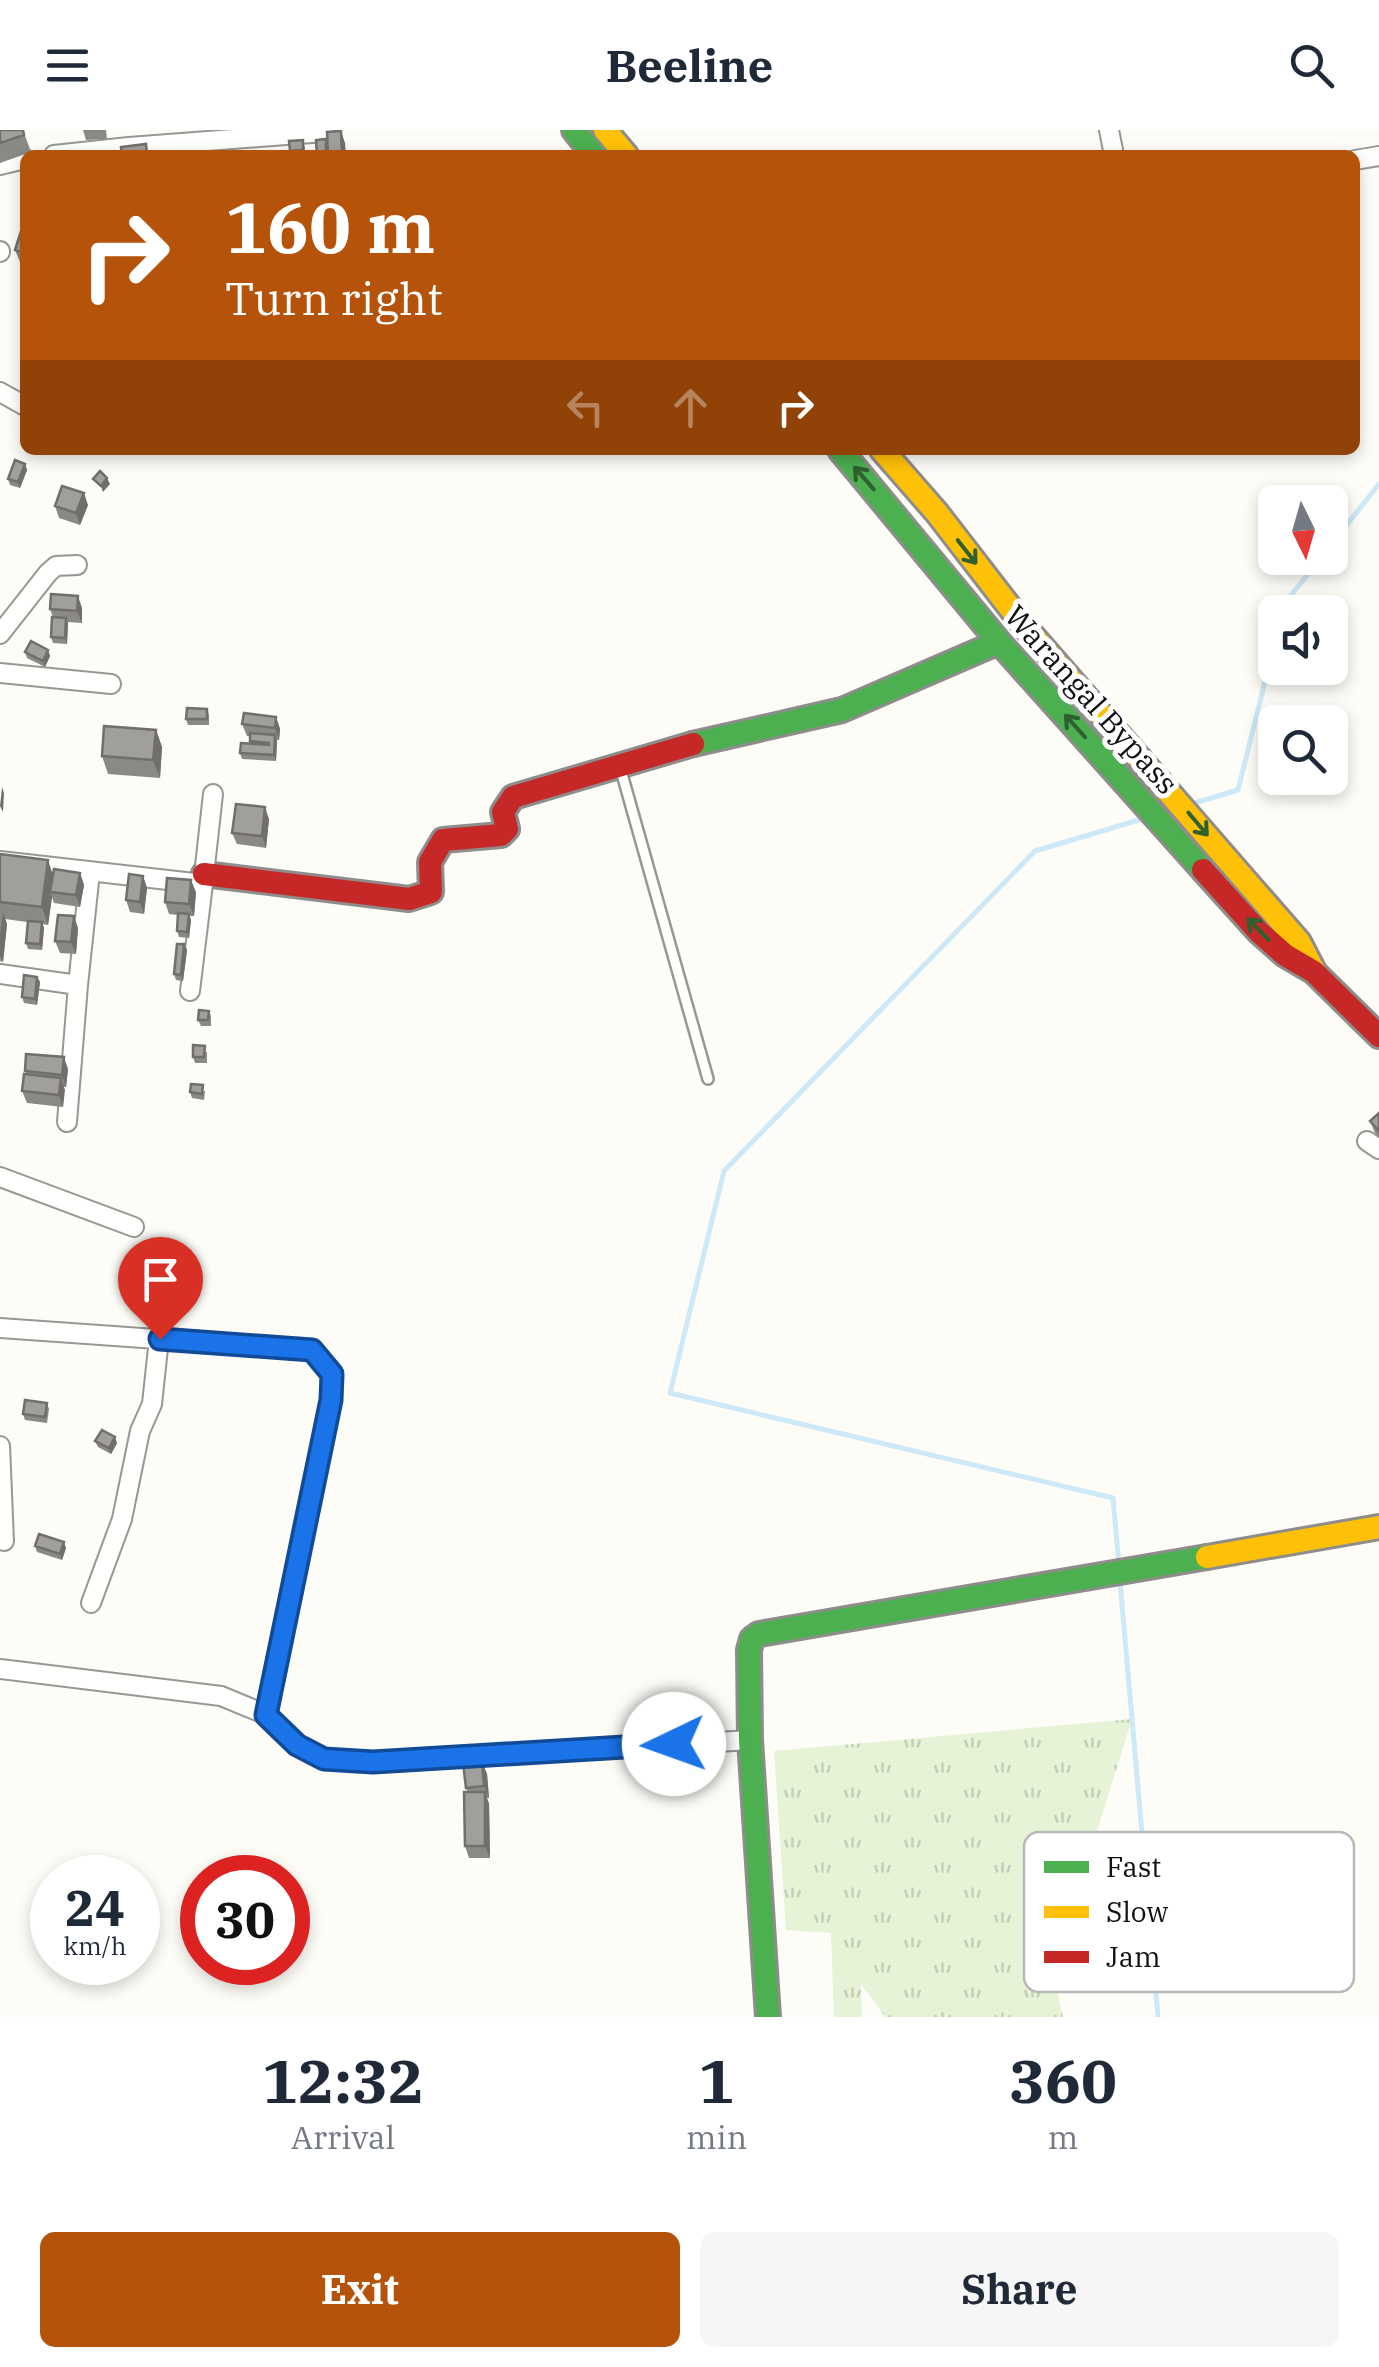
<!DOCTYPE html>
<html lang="en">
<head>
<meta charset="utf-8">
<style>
	:root { --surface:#fff; --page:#f6f6f7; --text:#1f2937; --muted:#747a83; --accent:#b45309 }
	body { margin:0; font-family:"IBM Plex Serif",serif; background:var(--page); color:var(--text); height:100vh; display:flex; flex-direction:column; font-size:38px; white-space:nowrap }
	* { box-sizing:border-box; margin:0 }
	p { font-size:32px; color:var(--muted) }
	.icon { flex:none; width:55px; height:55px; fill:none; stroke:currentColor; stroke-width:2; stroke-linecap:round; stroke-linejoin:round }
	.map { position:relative; height:1887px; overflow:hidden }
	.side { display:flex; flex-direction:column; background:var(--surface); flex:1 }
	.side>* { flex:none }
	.banner { position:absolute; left:20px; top:20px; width:1340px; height:305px; border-radius:15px; box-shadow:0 5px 15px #0003; background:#b45309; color:#fff; overflow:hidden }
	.needle { width:65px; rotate:175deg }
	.fabs { position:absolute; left:1258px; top:355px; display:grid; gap:20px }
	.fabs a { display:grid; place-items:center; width:90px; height:90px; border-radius:15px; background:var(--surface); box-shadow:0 5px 15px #0003; font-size:50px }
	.speed { position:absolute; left:30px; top:1725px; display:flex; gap:20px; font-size:50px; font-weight:700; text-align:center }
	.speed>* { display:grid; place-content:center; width:130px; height:130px; border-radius:50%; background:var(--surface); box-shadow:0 5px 15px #0003; line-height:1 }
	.speed small { font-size:25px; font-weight:400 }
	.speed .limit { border:15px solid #d22; background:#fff; color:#111 }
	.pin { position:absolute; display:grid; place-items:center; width:85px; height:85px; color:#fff; margin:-102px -42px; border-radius:50% 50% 50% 0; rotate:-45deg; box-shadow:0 0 10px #0007 }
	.pin .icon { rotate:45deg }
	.me { position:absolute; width:110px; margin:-55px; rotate:267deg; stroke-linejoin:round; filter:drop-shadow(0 0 8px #0008) }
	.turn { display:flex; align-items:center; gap:35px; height:210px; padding:0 40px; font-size:45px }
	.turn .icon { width:130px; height:130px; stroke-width:2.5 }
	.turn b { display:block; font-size:70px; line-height:85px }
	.lanes { display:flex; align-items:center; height:95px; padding:0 40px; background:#0003; justify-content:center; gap:50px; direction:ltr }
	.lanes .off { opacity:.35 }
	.eta { display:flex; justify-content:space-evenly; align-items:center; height:170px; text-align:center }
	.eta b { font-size:60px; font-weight:700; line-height:70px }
	.button { display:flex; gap:20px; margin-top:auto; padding:20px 40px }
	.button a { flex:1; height:115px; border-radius:15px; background:var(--accent); color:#fff; font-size:40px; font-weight:700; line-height:115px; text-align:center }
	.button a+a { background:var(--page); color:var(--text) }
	header { display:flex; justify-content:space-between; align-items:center; height:130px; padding:0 40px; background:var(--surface); font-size:45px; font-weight:700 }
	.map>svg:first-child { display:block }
	.grass { fill:url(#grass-tufts) }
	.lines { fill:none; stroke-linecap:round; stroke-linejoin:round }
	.stream { stroke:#cde8f7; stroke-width:5 }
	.lane-casing { stroke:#979795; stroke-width:14 }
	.street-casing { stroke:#979795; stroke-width:22 }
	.fast-casing { stroke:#8e8d8b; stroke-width:28 }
	.slow-casing { stroke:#8e8d8b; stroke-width:28 }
	.jam-casing { stroke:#8e8d8b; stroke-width:28 }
	.lane { stroke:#fffffe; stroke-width:9 }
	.street { stroke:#fffffe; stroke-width:18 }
	.fast { stroke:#4caf50; stroke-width:22 }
	.slow { stroke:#ffc107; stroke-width:22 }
	.jam { stroke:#c62828; stroke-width:22 }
	.wall { fill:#8a8986 }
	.shaded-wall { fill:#716f6d }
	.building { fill:#a19f9c; stroke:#716f6d; stroke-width:2.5 }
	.oneway { stroke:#2e6030 }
	.route-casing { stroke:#114b97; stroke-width:25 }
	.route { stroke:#1a73e8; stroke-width:18 }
	.labels { text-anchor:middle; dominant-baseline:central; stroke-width:10; stroke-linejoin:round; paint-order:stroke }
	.street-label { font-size:30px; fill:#111; stroke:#fff }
	.key { fill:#fff; stroke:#b8b8b8; stroke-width:2.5 }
	.key-label { font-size:28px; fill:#111 }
</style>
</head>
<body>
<header><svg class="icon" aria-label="menu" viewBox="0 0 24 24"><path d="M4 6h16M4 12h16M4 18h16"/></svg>Beeline<svg class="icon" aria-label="search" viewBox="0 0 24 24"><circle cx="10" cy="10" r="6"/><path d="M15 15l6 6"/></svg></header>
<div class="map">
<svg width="1379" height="1887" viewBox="0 0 1379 1887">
	<defs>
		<pattern id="grass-tufts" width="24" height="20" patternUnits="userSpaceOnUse" patternTransform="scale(2.5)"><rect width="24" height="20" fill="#e7f3d7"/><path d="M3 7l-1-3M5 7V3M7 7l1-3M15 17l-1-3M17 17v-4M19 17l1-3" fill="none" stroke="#c5cfb8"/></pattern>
	</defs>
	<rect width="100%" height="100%" fill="#fdfcf7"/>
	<!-- grass -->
	<path class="grass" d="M1132,1589L1053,1842L1063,1887H885L861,1854L862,1887H834L831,1803L786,1800L774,1621Z"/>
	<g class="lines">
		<!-- stream -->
		<path class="stream" d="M1330,416L1379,354
			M1282,482L1284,474L1321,428
			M1191,674L1238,660L1275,511
			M1119,1435L1113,1368L670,1263L724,1041L1035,721L1142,689
			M1120,1451L1158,1887"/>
		<!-- lane casing -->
		<g class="lane-casing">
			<path id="lane" d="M620,637L708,949"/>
		</g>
		<!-- street casing -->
		<g class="street-casing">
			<path id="street" d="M1109,0L1114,25
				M54,25L129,17L325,2
				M1355,30L1379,26
				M0,35L25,29
				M0,121V122
				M0,262L25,276
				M0,504L48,443L56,436L77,435
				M0,543L111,554
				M0,731L203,754L190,861
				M203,754L213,664
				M0,844L78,855L90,742
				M67,992L78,855
				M1367,1011L1379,1019
				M0,1047L134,1097
				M0,1198L312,1220L332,1245L331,1270L267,1585
				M0,1316L4,1411
				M91,1473L122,1389L140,1301L152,1274L159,1209
				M0,1539L221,1566L267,1585L297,1615L324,1629L373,1633L750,1610"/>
		</g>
		<!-- fast casing -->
		<g class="fast-casing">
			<path id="fast" d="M574,0L594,25
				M840,320L999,512L1203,740
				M693,614L842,580L999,512
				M768,1887L750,1610L749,1520L752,1509L759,1504L1207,1427"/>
		</g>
		<!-- slow casing -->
		<g class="slow-casing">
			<path id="slow" d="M605,0L626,25
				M882,320L937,383L1025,497L1299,812L1314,841
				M1207,1427L1379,1397"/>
		</g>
		<!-- jam casing -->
		<g class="jam-casing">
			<path id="jam" d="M1203,740L1259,802L1285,825L1314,842L1379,906
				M204,744L409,769L431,762L430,732L443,710L501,705L507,699L503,682L513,667L693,614"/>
		</g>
		<!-- lane -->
		<use href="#lane" class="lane"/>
		<!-- street -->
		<use href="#street" class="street"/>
		<!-- fast -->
		<use href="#fast" class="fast"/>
		<!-- slow -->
		<use href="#slow" class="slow"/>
		<!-- jam -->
		<use href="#jam" class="jam"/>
	</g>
	<!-- wall -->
	<path class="wall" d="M0,0H23L31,22L0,33Z
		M83,0H106L107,9L86,10Z
		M305,16V25H291L290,21Z
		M25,99V134L20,132L15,120Z
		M25,334L27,340L20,358L10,355L8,349Z
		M88,375L80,395L59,388L55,376Z
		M82,478V493L68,492L67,514L53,513L51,507L53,487L50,479Z
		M48,520L50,526L45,537L27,528L25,522Z
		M207,579L209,585V595H188L186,589Z
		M276,587L280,599L279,610H277L276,631L242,629L240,623L250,614V606H247L242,594Z
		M156,600L162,617L160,648L108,644L102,626Z
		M269,689L266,718L237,714L232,703Z
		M0,724L53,744L80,743L84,755L80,777L54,773L52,767L48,795L42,794L44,798L42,820L28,819L26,813L27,792L5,789L7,794L3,832L0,831Z
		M143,746L147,758L144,784L130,782L126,770Z
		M196,762L194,786H189L191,790L189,808L179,807L177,801L178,785L169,784L165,772Z
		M78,798L76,824L60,823L55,811Z
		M184,814L187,820L183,851L176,850L174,844Z
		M37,847L40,852L37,875L24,873L22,867Z
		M209,881L211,886V896H201L198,890Z
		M207,922V933H195L193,927Z
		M68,939L66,957H64L63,977L27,973L22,961L26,944L25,941Z
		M205,961L204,970L192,968L190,962Z
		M1379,983V1008L1375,1003L1370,991Z
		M47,1273L49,1279L47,1293L25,1290L23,1284Z
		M95,1311L117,1313L111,1324L98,1317Z
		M35,1416L66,1418L62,1430L37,1422Z
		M482,1632L487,1644L489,1668H487L489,1674L490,1728H469L465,1716L468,1662L466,1658Z"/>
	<!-- shaded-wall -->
	<path class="shaded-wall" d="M341,1L345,13L346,25H342Z
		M25,334L27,340L20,358L18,352Z
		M107,348L110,354L103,362L101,356Z
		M84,363L88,375L80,395L76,383Z
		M78,466L82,478V493L77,481Z
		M66,488L68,494L67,514L65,508Z
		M48,520L50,526L45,537L43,531Z
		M276,587L280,599L279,610L275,598Z
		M156,600L162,617L160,648L153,630Z
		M275,605L277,611L276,631L274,625Z
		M2,657L4,663L3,682L0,676Z
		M265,677L269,689L266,718L262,706Z
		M48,730L54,748L50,762L52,767L48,795L42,777Z
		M80,743L84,755L80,777L76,765Z
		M143,746L147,758L144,784L140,772Z
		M191,750L196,762L194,786L189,774Z
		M3,782L7,794L3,832L0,825V805Z
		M189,784L191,790L189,808L187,802Z
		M74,786L78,798L76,824L71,812Z
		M42,792L44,798L42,820L40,814Z
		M184,814L187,820L183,851L181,845Z
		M37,847L40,852L37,875L35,869Z
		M64,927L68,939L66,957L62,945Z
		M61,948L65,960L63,977L59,965Z
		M115,1307L117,1313L111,1324L109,1318Z
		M64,1412L66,1418L62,1430L60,1424Z
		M482,1632L487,1644L489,1668L484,1656Z
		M485,1662L489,1674L490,1728L485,1716Z"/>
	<!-- building -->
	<path class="building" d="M0,0H23L24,5L0,13Z
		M341,1L342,25H328L327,2Z
		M326,9V25H317L316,10Z
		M303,10V20L290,21L289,11Z
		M146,14L147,25H122L121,17Z
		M22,98L25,99V123L15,120Z
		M15,330L25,334L18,352L8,349Z
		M100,341L107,348L101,356L93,349Z
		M62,356L84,363L76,383L55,376Z
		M51,464L78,466L77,481L50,479Z
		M52,487L66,488L65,508L51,507Z
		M31,511L48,520L43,531L25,522Z
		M187,578L207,579V589H186Z
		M244,583L276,587L275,598L242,594Z
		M104,596L156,600L153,630L102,626Z
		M250,603L275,605L274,625L240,623L241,613L269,615V613L250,611Z
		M236,674L265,677L262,706L232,703Z
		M0,724L48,730L42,777L0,772Z
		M54,739L80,743L76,765L50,762Z
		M129,744L143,746L140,772L126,770Z
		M167,748L191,750L189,774L165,772Z
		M178,783L189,784L187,802L177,801Z
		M58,785L74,786L71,812L55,811Z
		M28,791L42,792L40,814L26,813Z
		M177,814H184L181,845L174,844Z
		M24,845L37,847L35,869L22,867Z
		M199,880L209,881L208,890H198Z
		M193,915L205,916L204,927H193Z
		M26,924L64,927L62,945L25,941Z
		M24,944L61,948L59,965L22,961Z
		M191,954L203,955L202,964L190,962Z
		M1379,983V1001L1370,991Z
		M25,1270L47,1273L45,1287L23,1284Z
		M102,1300L115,1307L109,1318L95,1311Z
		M39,1404L64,1412L60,1424L35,1416Z
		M482,1632L484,1656L466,1658L463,1633Z
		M464,1662H485V1716H465Z"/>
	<!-- one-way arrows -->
	<defs><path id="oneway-shaft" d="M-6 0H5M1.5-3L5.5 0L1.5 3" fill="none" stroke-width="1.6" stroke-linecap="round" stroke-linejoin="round" transform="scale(2.5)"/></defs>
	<g class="oneway">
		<use href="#oneway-shaft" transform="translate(864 348) rotate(-131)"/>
		<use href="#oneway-shaft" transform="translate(967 422) rotate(52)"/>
		<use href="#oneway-shaft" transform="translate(1075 596) rotate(-132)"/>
		<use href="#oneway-shaft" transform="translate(1198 694) rotate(50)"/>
		<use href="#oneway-shaft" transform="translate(1258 799) rotate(-134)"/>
	</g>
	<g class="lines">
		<!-- route casing -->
		<g class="route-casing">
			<path id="route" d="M160,1209L312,1220L332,1244L331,1270L266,1585L297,1615L324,1629L373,1632L674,1614"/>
		</g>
		<!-- route -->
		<use href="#route" class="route"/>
	</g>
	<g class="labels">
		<!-- street labels -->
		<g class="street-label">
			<text transform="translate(1092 569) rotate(48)">Warangal Bypass</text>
		</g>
	</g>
	<!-- legend -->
	<rect x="1024" y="1702" width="330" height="160" rx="15" class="key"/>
	<rect x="1044" y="1731" width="45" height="12" fill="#4caf50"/>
	<rect x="1044" y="1776" width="45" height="12" fill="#ffc107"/>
	<rect x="1044" y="1821" width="45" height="12" fill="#c62828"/>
	<g class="key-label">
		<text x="1106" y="1747">Fast</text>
		<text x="1106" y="1792">Slow</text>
		<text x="1106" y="1837">Jam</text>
	</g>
</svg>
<div class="fabs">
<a><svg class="needle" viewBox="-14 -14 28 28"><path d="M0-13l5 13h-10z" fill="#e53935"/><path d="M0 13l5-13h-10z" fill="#747a83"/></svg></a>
<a><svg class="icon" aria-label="sound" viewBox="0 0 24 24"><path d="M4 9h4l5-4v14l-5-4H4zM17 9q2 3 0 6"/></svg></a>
<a><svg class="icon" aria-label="search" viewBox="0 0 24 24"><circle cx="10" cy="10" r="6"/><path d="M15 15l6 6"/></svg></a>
</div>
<div class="speed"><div>24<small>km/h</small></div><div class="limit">30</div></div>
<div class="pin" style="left:160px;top:1209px;background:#d93025"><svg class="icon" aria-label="arrive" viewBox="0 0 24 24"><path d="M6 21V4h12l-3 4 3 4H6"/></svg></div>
<svg class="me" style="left:674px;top:1614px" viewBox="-20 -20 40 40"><circle r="19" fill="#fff"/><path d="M0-13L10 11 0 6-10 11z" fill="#1a73e8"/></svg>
<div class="banner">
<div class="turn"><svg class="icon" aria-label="right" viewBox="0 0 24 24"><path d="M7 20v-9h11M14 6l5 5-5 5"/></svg><div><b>160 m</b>Turn right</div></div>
<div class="lanes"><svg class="icon off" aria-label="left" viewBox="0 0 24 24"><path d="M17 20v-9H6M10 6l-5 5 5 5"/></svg><svg class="icon off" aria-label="ahead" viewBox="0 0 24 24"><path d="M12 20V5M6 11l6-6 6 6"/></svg><svg class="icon" aria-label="right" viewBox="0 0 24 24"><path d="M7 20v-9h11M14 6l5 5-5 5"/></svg></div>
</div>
</div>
<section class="side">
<div class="eta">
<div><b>12:32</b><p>Arrival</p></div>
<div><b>1</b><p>min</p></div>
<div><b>360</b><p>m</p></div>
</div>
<div class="button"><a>Exit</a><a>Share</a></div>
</section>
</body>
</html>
